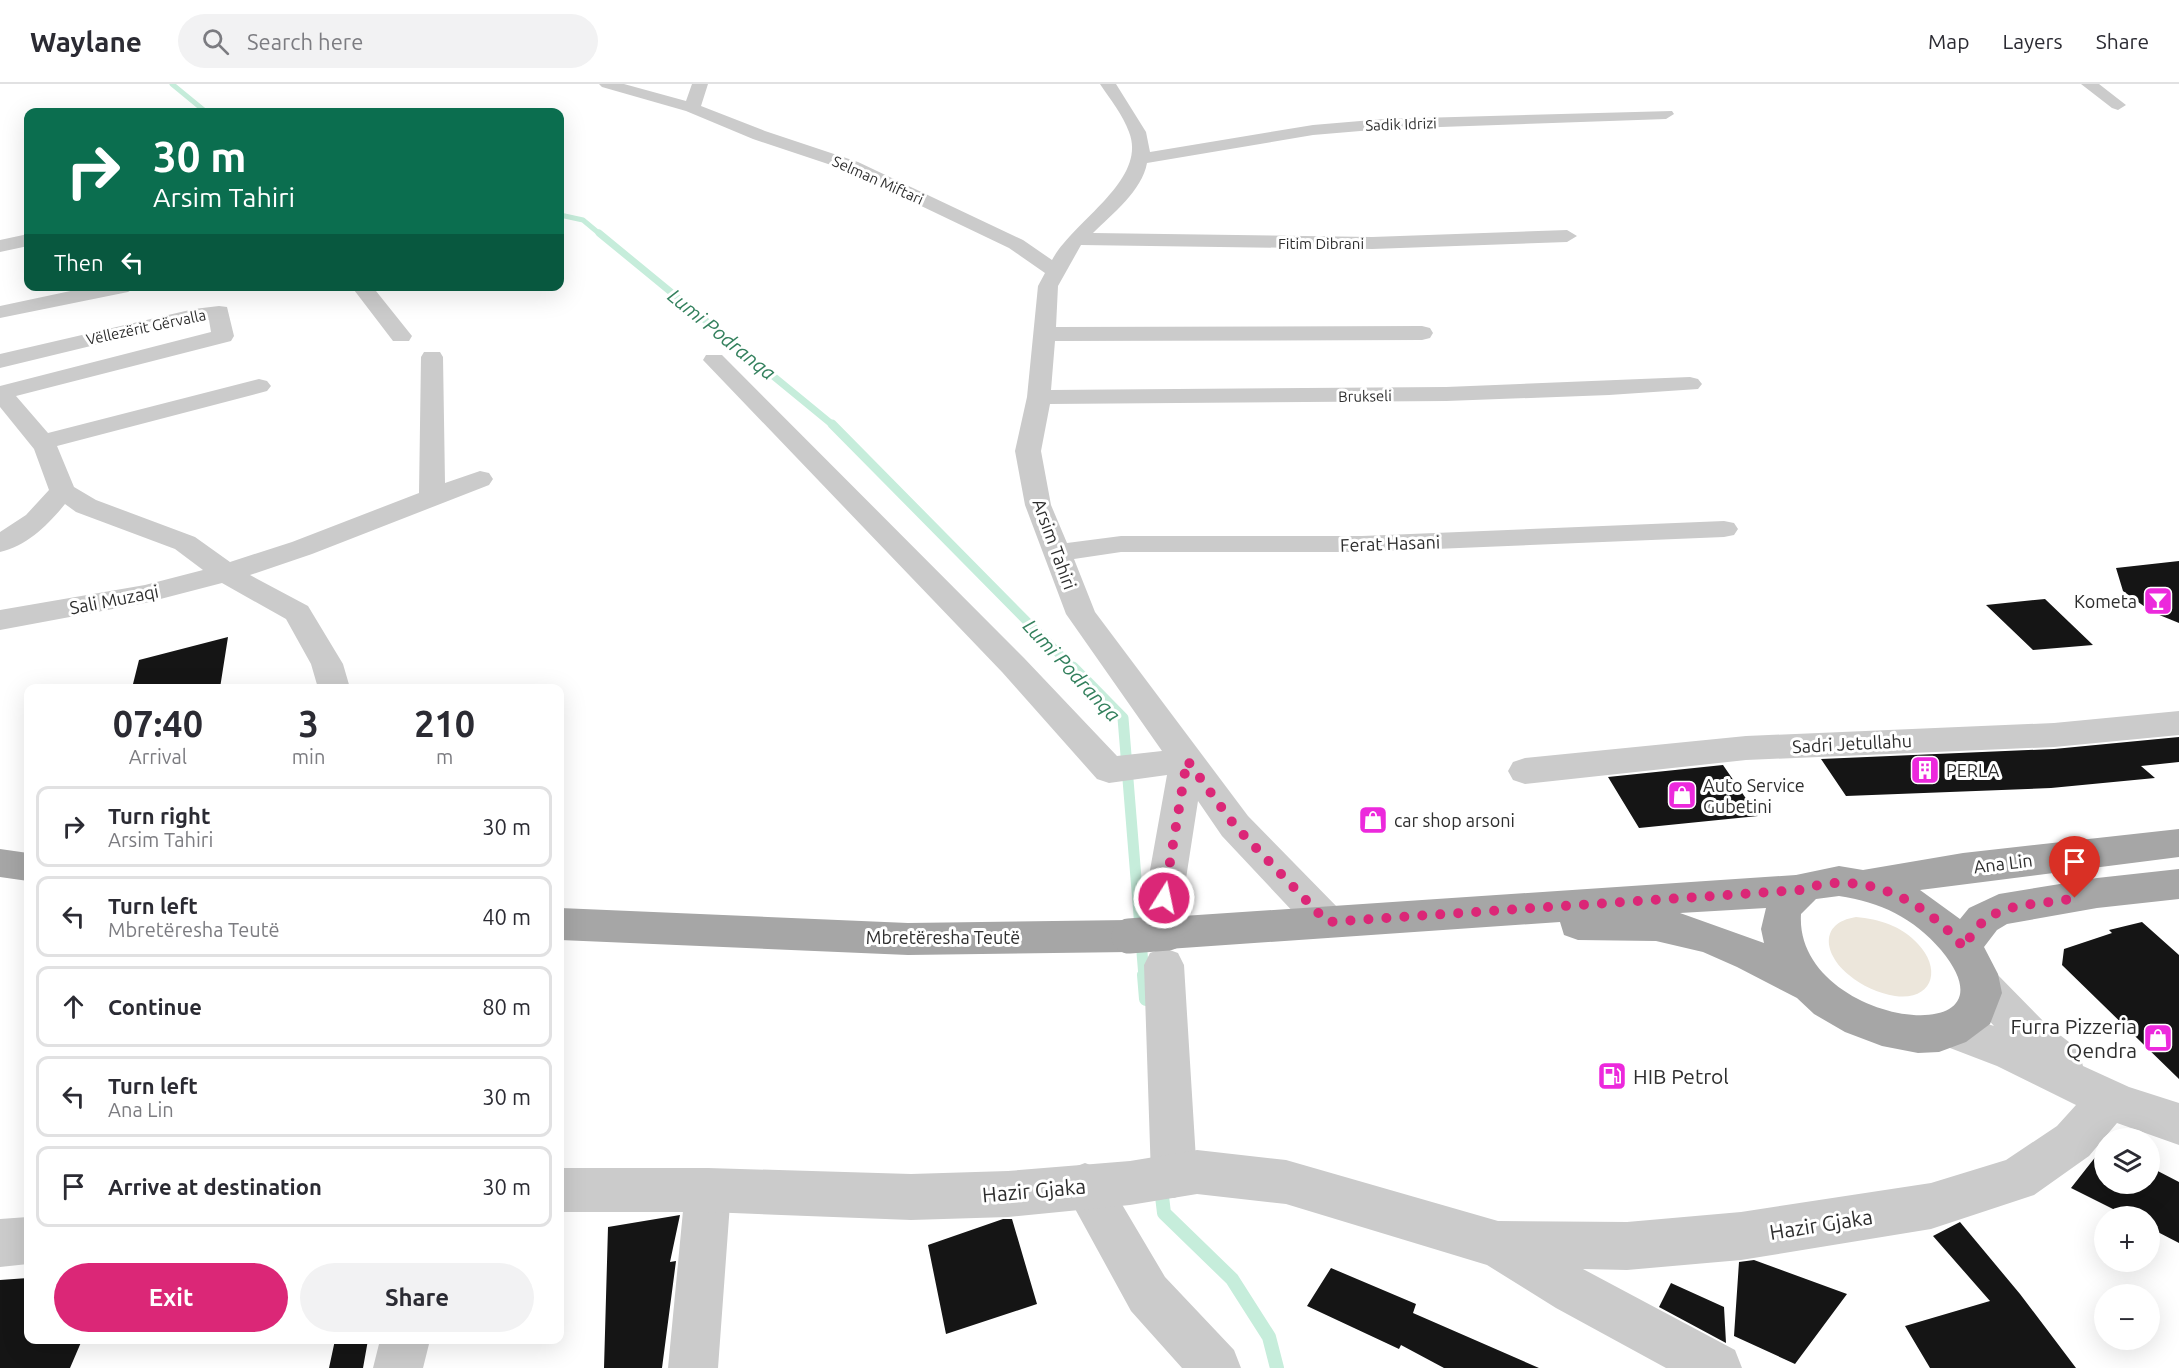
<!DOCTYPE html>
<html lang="en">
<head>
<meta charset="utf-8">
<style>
	:root { --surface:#fff; --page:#f2f2f3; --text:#2b2b33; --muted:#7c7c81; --line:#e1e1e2; --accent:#db2777 }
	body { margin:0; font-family:Ubuntu,sans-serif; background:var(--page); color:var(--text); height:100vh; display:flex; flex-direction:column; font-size:22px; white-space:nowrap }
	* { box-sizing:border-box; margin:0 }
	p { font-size:20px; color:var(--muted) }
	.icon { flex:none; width:33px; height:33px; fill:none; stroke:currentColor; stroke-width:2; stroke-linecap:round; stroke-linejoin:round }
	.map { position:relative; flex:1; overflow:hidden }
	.side { position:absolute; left:24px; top:600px; width:540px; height:660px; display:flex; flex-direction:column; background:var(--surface); border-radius:12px; box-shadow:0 6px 24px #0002 }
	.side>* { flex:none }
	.banner { position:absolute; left:24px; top:24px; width:540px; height:183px; border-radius:12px; box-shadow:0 6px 24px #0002; background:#0b6e4f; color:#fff; overflow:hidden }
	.fabs { position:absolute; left:2094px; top:1044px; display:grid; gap:12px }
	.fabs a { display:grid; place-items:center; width:66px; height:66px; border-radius:50%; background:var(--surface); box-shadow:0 6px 24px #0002; font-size:30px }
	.pin { position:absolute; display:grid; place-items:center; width:51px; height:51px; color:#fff; margin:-62px -26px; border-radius:50% 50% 50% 0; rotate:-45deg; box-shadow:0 0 6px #0007 }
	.pin .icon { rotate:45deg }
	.me { position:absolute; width:66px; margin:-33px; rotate:10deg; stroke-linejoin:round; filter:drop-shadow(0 0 4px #0008) }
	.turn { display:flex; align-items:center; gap:21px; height:126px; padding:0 30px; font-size:27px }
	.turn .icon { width:78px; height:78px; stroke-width:2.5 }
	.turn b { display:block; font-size:42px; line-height:51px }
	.then { display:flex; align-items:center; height:57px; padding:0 30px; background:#0003; gap:12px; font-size:22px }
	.eta { display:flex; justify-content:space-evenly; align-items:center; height:102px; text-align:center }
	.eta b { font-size:36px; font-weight:700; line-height:42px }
	.primary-button { display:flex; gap:12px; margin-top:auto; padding:12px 30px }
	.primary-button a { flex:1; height:69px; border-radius:36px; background:var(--accent); color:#fff; font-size:24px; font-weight:700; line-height:69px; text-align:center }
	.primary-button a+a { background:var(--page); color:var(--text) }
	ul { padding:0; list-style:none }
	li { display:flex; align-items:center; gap:18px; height:81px; margin:0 12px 9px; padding:0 18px; border:3px solid var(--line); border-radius:12px }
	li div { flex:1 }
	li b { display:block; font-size:22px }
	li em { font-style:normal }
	header { display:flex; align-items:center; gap:36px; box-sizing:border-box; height:84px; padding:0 30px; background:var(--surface); border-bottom:2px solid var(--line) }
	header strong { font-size:28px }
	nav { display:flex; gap:33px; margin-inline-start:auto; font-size:21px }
	.search { width:420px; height:54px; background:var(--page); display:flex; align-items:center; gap:15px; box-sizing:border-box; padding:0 21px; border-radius:33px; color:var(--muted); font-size:22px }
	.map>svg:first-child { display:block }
	.green { fill:#ece6db }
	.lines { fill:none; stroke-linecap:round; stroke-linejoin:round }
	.stream-far4 { stroke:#c6eddb; stroke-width:5 }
	.stream-far3 { stroke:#c6eddb; stroke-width:7 }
	.stream-far2 { stroke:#c6eddb; stroke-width:9 }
	.stream-far1 { stroke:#c6eddb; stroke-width:11 }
	.stream { stroke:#c6eddb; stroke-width:14 }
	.building { fill:#151515 }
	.minor { fill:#cbcbcb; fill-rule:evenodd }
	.tertiary { fill:#cbcbcb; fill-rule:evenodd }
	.primary { fill:#a6a6a6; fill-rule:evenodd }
	.primary-bridge { stroke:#a6a6a6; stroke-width:35 }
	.route { stroke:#db2777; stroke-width:10; stroke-dasharray:0 18 }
	.labels { text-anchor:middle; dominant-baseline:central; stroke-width:6; stroke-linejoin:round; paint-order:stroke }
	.far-street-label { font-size:15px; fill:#2e2e2e; stroke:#fff }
	.street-label { font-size:18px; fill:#2e2e2e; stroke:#fff }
	.poi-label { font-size:18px; fill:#2e2e2e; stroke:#fff; text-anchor:start }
	.water-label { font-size:20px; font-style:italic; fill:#33805d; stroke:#fff }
	.near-poi-label { font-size:21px; fill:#2e2e2e; stroke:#fff; text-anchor:end }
	.near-street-label { font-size:21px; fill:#2e2e2e; stroke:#fff }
</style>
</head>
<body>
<header>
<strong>Waylane</strong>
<div class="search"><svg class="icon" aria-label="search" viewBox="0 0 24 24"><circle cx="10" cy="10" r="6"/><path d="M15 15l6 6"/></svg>Search here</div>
<nav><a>Map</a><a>Layers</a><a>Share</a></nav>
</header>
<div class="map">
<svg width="2179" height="1284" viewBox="0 0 2179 1284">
	<rect width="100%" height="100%" fill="#fff"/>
	<!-- green -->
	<path class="green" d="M1856,833C1879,835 1902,842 1918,860C1942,885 1933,917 1895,912C1878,909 1862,902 1849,891C1824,871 1818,839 1856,833Z"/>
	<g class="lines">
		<!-- stream-far4 -->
		<path class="stream-far4" d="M172,0L206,28
			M560,131L583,136L601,151"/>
		<!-- stream-far3 -->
		<path class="stream-far3" d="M599,149L834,342"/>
		<!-- stream-far2 -->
		<path class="stream-far2" d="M832,340L1074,585"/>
		<!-- stream-far1 -->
		<path class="stream-far1" d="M1073,583L1123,634L1144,893"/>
		<!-- stream -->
		<path class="stream" d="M1144,891L1146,915
			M1161,1104L1164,1129L1232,1195L1269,1253L1277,1284"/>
	</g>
	<!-- building -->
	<path class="building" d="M2179,477V539L2152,528L2123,507L2116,484Z
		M2045,515L2093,561L2033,566L1986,521Z
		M228,553L220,604H132L139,576Z
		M2179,653V678L2141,682L2155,694L2051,704L1846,712L1821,675L2054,665Z
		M1723,681L1758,732L1639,744L1608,693Z
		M2142,838L2179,871V995L2062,881L2064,865L2112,849L2109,846Z
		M2104,1062V1100H2150V1083L2179,1098V1159L2150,1144V1132H2127L2071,1104Z
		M680,1131L670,1178L676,1177L662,1284H604L608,1143Z
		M1003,1135H1012L1037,1220L946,1250L928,1161Z
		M1960,1138L2020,1210L2076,1284H1930L1905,1242L1990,1217L1933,1152Z
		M1754,1176L1847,1210L1795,1280L1734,1252L1739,1178Z
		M1331,1184L1416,1220L1413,1229L1539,1284H1444L1401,1261L1399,1265L1307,1222Z
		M28,1194V1256H82L70,1284H0V1196Z
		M1671,1199L1724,1223L1726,1259L1659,1223Z
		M335,1256H368L363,1284H329Z"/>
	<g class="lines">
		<!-- minor -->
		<path class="minor" d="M599,0H624L686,17L692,0H708L701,22L765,47L858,78L1023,156L1052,176C1073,137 1148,96 1129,48C1123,31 1110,15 1100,0H1116L1146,48L1150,68L1313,41L1384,35L1672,27L1674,30L1666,35L1384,45L1313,51L1147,79C1142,107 1112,130 1093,149L1372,153L1567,146L1577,152L1567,158L1372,165L1081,161L1058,202L1056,243L1422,242L1430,244L1433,249L1430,254L1422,256L1055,257L1051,306L1446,303L1690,293L1698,295L1702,300L1698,305L1609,311L1446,317L1050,320L1041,367L1051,421L1067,459L1121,452H1362L1724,437L1734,439L1738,445L1734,451L1724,453L1362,468H1121L1074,475L1095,528L1248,732L1341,827L1346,838L1341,849L1327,854L1313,849L1222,752L1198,717L1183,814L1177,825L1164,829L1151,825L1145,814L1167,691L1109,699L1097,695L1002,588L703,276L706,271H722L1024,574L1117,672L1162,667L1066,530L1025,421L1015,367L1027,313L1038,202L1045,189L1009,164L846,86L753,55L686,27L602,3Z
			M2081,0H2099L2126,21L2118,26L2112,24Z
			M28,150V162L0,168V156Z
			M94,202H138L128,208L0,234V222Z
			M351,202H372L412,252L409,257H393Z
			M219,222L227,223L234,252L231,257L16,312L48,349L259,295L267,297L271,302L267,307L57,362L74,403L96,416L195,453L230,478L292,458L419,409L421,273L424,268H440L443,273L445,399L480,387L489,389L493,395L489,401L312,470L250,491L308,522L343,580L350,604H318L311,580L286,535L222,499L145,519L0,546V526L145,501L203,486L175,465L76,428L65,420C48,441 27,462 0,468V448L26,431L49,406L34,365L0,323V302L211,248L209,236L194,237L0,284V270L194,225Z
			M2179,627V651L2054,663L1746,676L1525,700L1513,696L1508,687L1513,678L1525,674L1746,652L2054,639Z
			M1164,864L1178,869L1184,881L1197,1092L1190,1108L1174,1114L1158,1108L1151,1092L1144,881L1150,869Z
			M1085,1079L1101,1085L1165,1193L1234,1266L1241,1284H1182L1131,1227L1062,1101L1069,1085Z
			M708,1084L724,1090L731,1106L718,1284H668L685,1106L692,1090Z
			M380,1256H430L423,1284H373Z"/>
		<!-- tertiary -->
		<path class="tertiary" d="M1980,882L1994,887L2047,941L2078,965L2083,982L2129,1003L2179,1019V1061L2117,1039L2089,1072L2034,1111L1931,1145L1741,1176L1627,1186L1583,1185L1735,1266L1742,1284H1666L1556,1224L1487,1181L1286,1120L1197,1110L1130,1121L1008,1133L911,1136L708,1128H560V1084H708L911,1090L1008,1087L1130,1077L1197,1066L1286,1076L1498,1137L1627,1138L1741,1128L1931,1099L2006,1076L2057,1042L2076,1021L1997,982L1937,959L1931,946L1937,933L1952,928L1994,942L1966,911L1960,899L1966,887Z
			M28,1133V1180L0,1183V1135Z"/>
		<!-- primary -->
		<path class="primary" d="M2179,745V773L1920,806L1960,835L1969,824L1999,810L2097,794L2179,785V815L2097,824L2007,840L1997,846L1984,863L1998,890L2002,909L1990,940L1966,958L1939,968L1918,969L1882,962L1845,948L1814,930L1797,914L1737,883L1703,868L1656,857L1578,856L1564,851L1560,838L1168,865L1154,860L1149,849L1154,838L1168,833L1796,791L1839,782L1863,786L1963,769ZM1839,812C1880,818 1914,834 1941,866C2028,971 1794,942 1801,830L1816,815ZM1766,824L1761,845L1764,859L1680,829Z
			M0,765L28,769V797L0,793Z
			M560,824L908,839L1129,836L1143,841L1148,852L1143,863L1129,868L908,871L560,856Z"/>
		<!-- primary-bridge -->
		<path class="primary-bridge" d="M1129,852L1168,849"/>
	</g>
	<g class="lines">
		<!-- route -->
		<path class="route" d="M1164,814L1187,676L1235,742L1327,838L1801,806C1862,784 1925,816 1964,864C1988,814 2027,824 2075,814"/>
	</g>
	<!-- icons -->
	<defs>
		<g id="bar-square" transform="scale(1.5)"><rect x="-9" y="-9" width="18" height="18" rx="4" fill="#ec29dc" stroke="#fff"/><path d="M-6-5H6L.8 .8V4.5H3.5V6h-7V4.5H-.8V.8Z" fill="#fff"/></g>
		<g id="building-square" transform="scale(1.5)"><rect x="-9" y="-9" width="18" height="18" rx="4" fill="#ec29dc" stroke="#fff"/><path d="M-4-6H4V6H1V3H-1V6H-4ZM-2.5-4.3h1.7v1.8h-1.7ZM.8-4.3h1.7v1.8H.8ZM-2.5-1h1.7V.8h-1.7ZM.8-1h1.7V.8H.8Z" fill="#fff"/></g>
		<g id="shop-square" transform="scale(1.5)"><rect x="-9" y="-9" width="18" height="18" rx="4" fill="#ec29dc" stroke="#fff"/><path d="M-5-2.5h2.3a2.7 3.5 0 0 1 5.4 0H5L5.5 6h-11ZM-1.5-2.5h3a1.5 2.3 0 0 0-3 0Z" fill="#fff"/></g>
		<g id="fuel-square" transform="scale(1.5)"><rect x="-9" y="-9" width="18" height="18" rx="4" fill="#ec29dc" stroke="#fff"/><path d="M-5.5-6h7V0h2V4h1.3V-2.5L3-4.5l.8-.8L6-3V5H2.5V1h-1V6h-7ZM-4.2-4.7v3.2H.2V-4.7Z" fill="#fff"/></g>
	</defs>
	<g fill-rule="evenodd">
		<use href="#bar-square" x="2158" y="517"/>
		<use href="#building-square" x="1925" y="686"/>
		<use href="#shop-square" x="1682" y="711"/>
		<use href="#shop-square" x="1373" y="736"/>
		<use href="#shop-square" x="2158" y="954"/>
		<use href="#fuel-square" x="1612" y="992"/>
	</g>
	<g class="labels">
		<!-- far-street labels -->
		<g class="far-street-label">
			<text transform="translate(1401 40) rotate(-2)">Sadik Idrizi</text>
			<text transform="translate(878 96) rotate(24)">Selman Miftari</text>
			<text x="1321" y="159">Fitim Dibrani</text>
			<text transform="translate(146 243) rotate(-12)">Vëllezërit Gërvalla</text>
			<text transform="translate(1365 312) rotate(-1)">Brukseli</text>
		</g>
		<!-- street labels -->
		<g class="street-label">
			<text transform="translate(1390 459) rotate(-2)">Ferat Hasani</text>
			<text transform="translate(1055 460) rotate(70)">Arsim Tahiri</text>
			<text transform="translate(114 515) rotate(-11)">Sali Muzaqi</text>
			<text transform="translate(1852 659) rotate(-3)">Sadri Jetullahu</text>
			<text transform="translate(2003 779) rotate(-7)">Ana Lin</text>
			<text x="943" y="853">Mbretëresha Teutë</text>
		</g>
		<!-- poi labels -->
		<g class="poi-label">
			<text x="2137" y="517" text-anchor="end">Kometa</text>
			<text x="1946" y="686">PERLA</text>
			<text x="1703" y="701">Auto Service<tspan x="1703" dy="21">Gubetini</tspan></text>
			<text x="1394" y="736">car shop arsoni</text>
		</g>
		<!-- water labels -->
		<g class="water-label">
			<text transform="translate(722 250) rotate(39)">Lumi Podranqa</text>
			<text transform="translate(1072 586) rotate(47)">Lumi Podranqa</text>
		</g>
		<!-- near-poi labels -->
		<g class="near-poi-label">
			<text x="2137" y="942">Furra Pizzeria<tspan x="2137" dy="24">Qendra</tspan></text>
			<text x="1633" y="992" text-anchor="start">HIB Petrol</text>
		</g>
		<!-- near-street labels -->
		<g class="near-street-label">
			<text transform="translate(1034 1106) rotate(-5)">Hazir Gjaka</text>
			<text transform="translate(1821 1140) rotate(-9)">Hazir Gjaka</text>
		</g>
	</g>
</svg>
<div class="fabs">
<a><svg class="icon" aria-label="layers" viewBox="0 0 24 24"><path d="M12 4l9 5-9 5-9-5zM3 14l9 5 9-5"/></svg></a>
<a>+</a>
<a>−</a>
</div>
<div class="pin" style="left:2075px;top:814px;background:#d93025"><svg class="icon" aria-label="arrive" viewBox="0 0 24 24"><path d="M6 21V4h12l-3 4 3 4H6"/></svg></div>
<svg class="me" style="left:1164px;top:814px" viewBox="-20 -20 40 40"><circle r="17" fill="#db2777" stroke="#fff" stroke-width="3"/><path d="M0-11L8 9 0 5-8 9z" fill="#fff"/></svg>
<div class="banner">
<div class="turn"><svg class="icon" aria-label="right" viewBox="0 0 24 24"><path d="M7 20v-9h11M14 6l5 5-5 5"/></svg><div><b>30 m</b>Arsim Tahiri</div></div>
<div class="then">Then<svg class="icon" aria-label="left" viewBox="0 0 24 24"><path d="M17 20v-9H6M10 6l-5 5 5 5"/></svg></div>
</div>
<section class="side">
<div class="eta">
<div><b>07:40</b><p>Arrival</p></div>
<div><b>3</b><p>min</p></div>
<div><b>210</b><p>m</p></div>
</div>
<ul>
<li><svg class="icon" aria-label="right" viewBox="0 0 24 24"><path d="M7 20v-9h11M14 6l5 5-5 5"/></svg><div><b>Turn right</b><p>Arsim Tahiri</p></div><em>30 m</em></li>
<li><svg class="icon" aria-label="left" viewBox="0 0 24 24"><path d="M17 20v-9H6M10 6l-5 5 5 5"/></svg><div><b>Turn left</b><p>Mbretëresha Teutë</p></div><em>40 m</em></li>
<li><svg class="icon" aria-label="ahead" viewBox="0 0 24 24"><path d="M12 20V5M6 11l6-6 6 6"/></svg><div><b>Continue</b></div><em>80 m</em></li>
<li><svg class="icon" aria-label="left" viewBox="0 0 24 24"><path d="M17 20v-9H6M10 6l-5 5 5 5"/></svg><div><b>Turn left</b><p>Ana Lin</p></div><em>30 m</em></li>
<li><svg class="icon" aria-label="arrive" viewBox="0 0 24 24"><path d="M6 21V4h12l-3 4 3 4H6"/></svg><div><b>Arrive at destination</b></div><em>30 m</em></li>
</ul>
<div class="primary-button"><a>Exit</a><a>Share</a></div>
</section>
</div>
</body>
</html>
